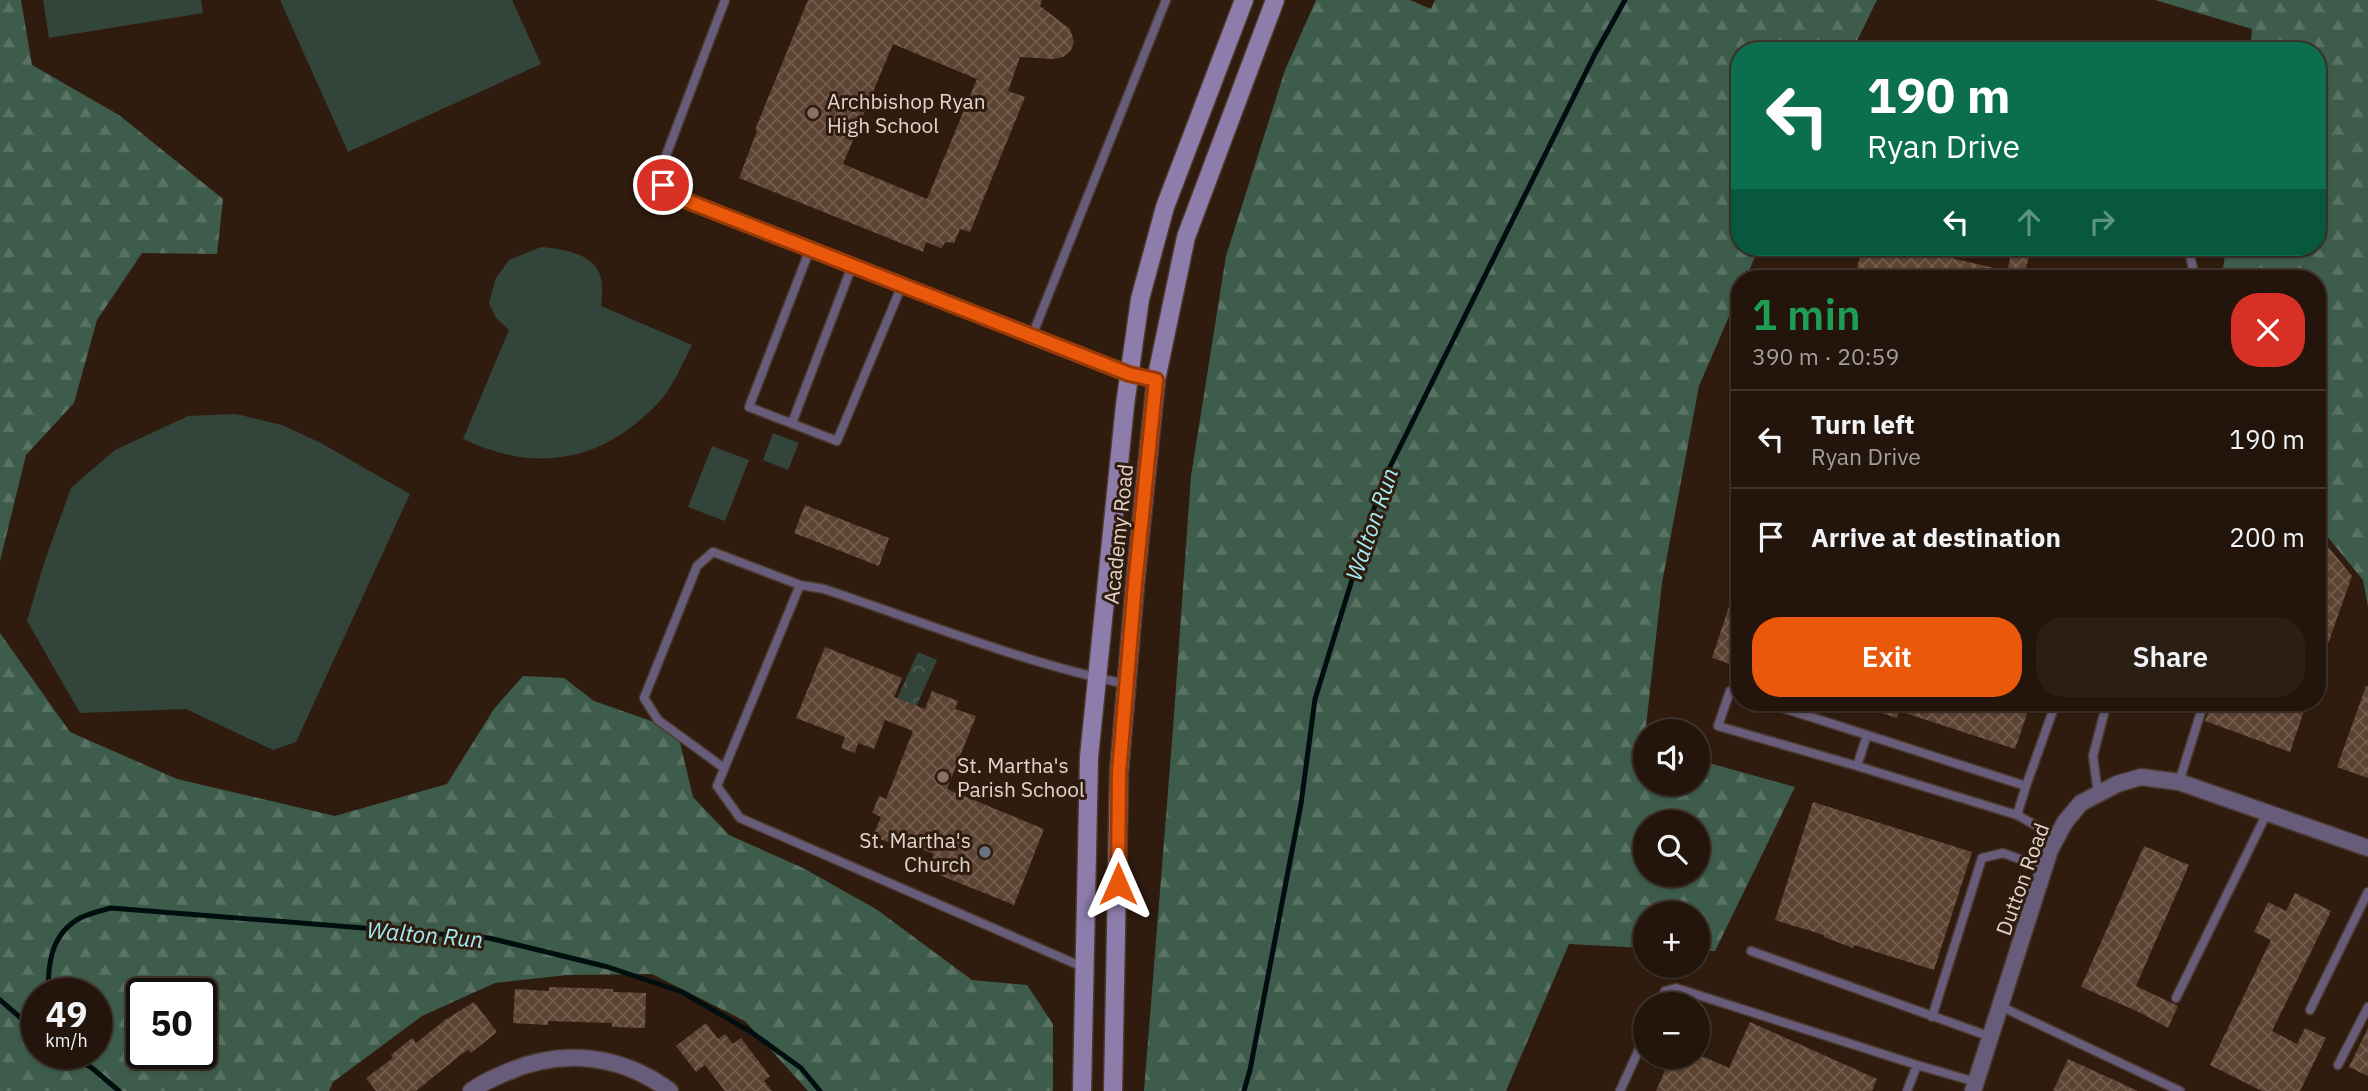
<!DOCTYPE html>
<html lang="en">
<head>
<meta charset="utf-8">
<style>
	:root { --surface:#23150b; --page:#2b1e14; --text:#f1f3f6; --muted:#a39f9d; --line:#40342c; --accent:#ea580c }
	body { margin:0; font-family:"IBM Plex Sans",sans-serif; background:var(--page); color:var(--text); height:100vh; display:flex; flex-direction:column; font-size:26px; white-space:nowrap }
	* { box-sizing:border-box; margin:0 }
	p { font-size:23px; color:var(--muted) }
	.icon { flex:none; width:38px; height:38px; fill:none; stroke:currentColor; stroke-width:2; stroke-linecap:round; stroke-linejoin:round }
	.map { position:relative; flex:1; overflow:hidden }
	.side { position:absolute; left:1731px; top:270px; width:595px; height:441px; display:flex; flex-direction:column; background:var(--surface); border-radius:28px; box-shadow:0 2px 5px #0004,0 0 0 2px var(--line) }
	.side>* { flex:none }
	.banner { position:absolute; left:1731px; top:42px; width:595px; height:214px; border-radius:28px; box-shadow:0 2px 5px #0004,0 0 0 2px var(--line); background:#0b6e4f; color:#fff; overflow:hidden }
	.fabs { position:absolute; left:1633px; top:719px; display:grid; gap:14px }
	.fabs a { display:grid; place-items:center; width:77px; height:77px; border-radius:50%; background:var(--surface); box-shadow:0 2px 5px #0004,0 0 0 2px var(--line); font-size:35px }
	.speed { position:absolute; left:21px; top:978px; display:flex; gap:14px; font-size:35px; font-weight:700; text-align:center }
	.speed>* { display:grid; place-content:center; width:91px; height:91px; border-radius:50%; background:var(--surface); box-shadow:0 2px 5px #0004,0 0 0 2px var(--line); line-height:1 }
	.speed small { font-size:18px; font-weight:400 }
	.speed .limit { border:4px solid #111; border-radius:10px; background:#fff; color:#111 }
	.pin { position:absolute; display:grid; place-items:center; width:60px; height:60px; color:#fff; margin:-30px; border:4px solid #fff; border-radius:50%; box-shadow:0 2px 7px #0007 }
	.me { position:absolute; width:77px; margin:-38px; rotate:0deg; stroke-linejoin:round; filter:drop-shadow(0 0 5px #0008) }
	.turn { display:flex; align-items:center; gap:24px; height:147px; padding:0 21px; font-size:32px }
	.turn .icon { width:91px; height:91px; stroke-width:2.5 }
	.turn b { display:block; font-size:49px; line-height:60px }
	.lanes { display:flex; align-items:center; height:66px; padding:0 21px; background:#0003; justify-content:center; gap:35px; direction:ltr }
	.lanes .off { opacity:.35 }
	.round { display:grid; place-items:center; flex:none; width:74px; height:74px; border-radius:28px; background:var(--page) }
	.headline { display:flex; align-items:center; justify-content:space-between; height:119px; padding:0 21px }
	h1 { font-size:42px; font-weight:600; line-height:52px; color:#1e9e55 }
	.cta { display:flex; gap:14px; margin-top:auto; padding:14px 21px }
	.cta a { flex:1; height:80px; border-radius:28px; background:var(--accent); color:#fff; font-size:28px; font-weight:600; line-height:80px; text-align:center }
	.cta a+a { background:var(--page); color:var(--text) }
	ul { padding:0; list-style:none }
	li { display:flex; align-items:center; gap:21px; height:98px; padding:0 21px; border-top:2px solid var(--line) }
	li div { flex:1 }
	li b { display:block; font-size:26px }
	li em { font-style:normal }
	.map>svg:first-child { display:block }
	.forest { fill:url(#forest-firs); fill-rule:evenodd }
	.park { fill:url(#park-crowns) }
	.pitch { fill:#33453b }
	.lines { fill:none; stroke-linecap:round; stroke-linejoin:round }
	.stream { stroke:#000e10; stroke-width:5 }
	.building { fill:url(#building-cross-hatch); fill-rule:evenodd }
	.lane-casing { stroke:#4b392d; stroke-width:11 }
	.street-casing { stroke:#4b392d; stroke-width:19 }
	.secondary-casing { stroke:#4b392d; stroke-width:21 }
	.lane { stroke:#675c79; stroke-width:8 }
	.street { stroke:#675c79; stroke-width:16 }
	.secondary { stroke:#8e7dab; stroke-width:18 }
	.route-casing { stroke:#983908; stroke-width:18 }
	.route { stroke:#ea580c; stroke-width:12 }
	.education-dot { fill:#8d6e63; stroke:#2f1c0f; stroke-width:2.5 }
	.worship-dot { fill:#6b7280; stroke:#2f1c0f; stroke-width:2.5 }
	.labels { text-anchor:middle; dominant-baseline:central; stroke-width:6; stroke-linejoin:round; paint-order:stroke }
	.poi-label { font-size:21px; fill:#e1d4cb; stroke:#2f1c0f; text-anchor:start }
	.street-label { font-size:21px; fill:#e1d4cb; stroke:#2f1c0f }
	.water-label { font-size:23px; font-style:italic; fill:#a0ecf5; stroke:#2f1c0f }
</style>
</head>
<body>
<div class="map">
<svg width="2368" height="1091" viewBox="0 0 2368 1091">
	<defs>
		<pattern id="forest-firs" width="22" height="20" patternUnits="userSpaceOnUse" patternTransform="scale(1.75)"><rect width="22" height="20" fill="#3d5c4b"/><path d="M5 1l3.5 6h-7zM16 11l3.5 6h-7z" fill="#597264"/></pattern>
		<pattern id="park-crowns" width="20" height="18" patternUnits="userSpaceOnUse" patternTransform="scale(1.75)"><rect width="20" height="18" fill="#33453b"/><path d="M2 6a3 3 0 1 1 6 0M12 15a3 3 0 1 1 6 0" fill="none" stroke="#505f56"/></pattern>
		<pattern id="building-cross-hatch" width="8" height="8" patternUnits="userSpaceOnUse" patternTransform="scale(1.75)"><rect width="8" height="8" fill="#5d4331"/><path d="M0 0l8 8M0 8l8-8" fill="none" stroke="#745d4e"/></pattern>
	</defs>
	<rect width="100%" height="100%" fill="#2f1c0f"/>
	<!-- forest -->
	<path class="forest" d="M0,0H21L32,65L119,115L223,199L217,254L142,253L97,320L74,403L26,455L0,561Z
		M1316,0H1410L1431,9L1435,0H1877L1852,51H1740V247H1759L1746,278H1740L1739,293L1699,386L1662,583L1644,744L1645,784H1698V760L1795,787L1715,951H1698V914H1645V948L1569,944L1506,1091H1144L1173,729L1191,476L1226,256L1285,70ZM1645,822H1698V875H1645Z
		M2155,0H2368V607L2363,580L2317,524V278H2222L2226,247H2317V51H2250L2252,29Z
		M0,633L70,732L177,779L335,816L447,784L494,709L523,676L564,678L594,701L677,730L693,797L729,835L803,868L876,909L972,980L1027,985L1053,1024V1091H808L745,1021L652,974L567,975L495,983L422,1016L333,1082L329,1091H0ZM37,994H96V1054H37ZM142,994H201V1054H142Z"/>
	<!-- park -->
	<path class="park" d="M918,652L937,660L916,707L897,699Z"/>
	<!-- pitch -->
	<path class="pitch" d="M43,0H201L203,13L49,38Z
		M280,0H512L541,64L348,152Z
		M541,247C562,249 595,253 601,278C603,287 602,297 601,306L692,345C682,364 672,389 657,404C601,463 535,473 463,439L509,330L496,318L489,303L496,278L509,260Z
		M236,414L282,425L321,443L410,494L296,742L273,750L186,709L80,713L27,621L45,560L71,488L115,450L188,416Z
		M773,433L799,443L788,470L763,460Z
		M712,446L749,460L725,521L688,507Z"/>
	<g class="lines">
		<!-- stream -->
		<path class="stream" d="M48,994C48,966 50,938 75,921C85,914 100,911 111,908L489,938L608,967L682,992L751,1032L801,1068L820,1091
			M0,1000L37,1032
			M68,1054L92,1068L119,1091
			M1244,1091L1250,1070L1301,804L1315,699L1382,483L1595,54L1625,0"/>
	</g>
	<!-- building -->
	<path class="building" d="M808,0H1042L1040,6L1070,29L1074,42L1071,50L1063,57L1053,59L1020,57L1008,91L1025,97L970,232L960,229L954,243L946,242L941,248L926,242L923,252L739,178L757,131L755,130ZM893,44L977,79L927,199L843,164Z
		M1885,247H1904L2007,271L2013,247H2032L2023,278H1854L1862,250L1882,255Z
		M805,505L889,538L879,566L794,533Z
		M2317,533L2352,576L2319,669H2317Z
		M1737,582H1740V667L1712,658Z
		M825,647L902,678L894,697L925,709L932,691L958,701L955,709L976,716L947,789L1044,829L1014,905L927,870L934,854L902,842L900,847L873,836L881,817L872,813L879,796L886,799L913,731L885,720L874,749L858,743L855,753L841,748L845,737L796,718Z
		M2366,686L2368,687V778L2337,767Z
		M1856,702H2031L2015,749L1899,711L1897,718L1856,705Z
		M2212,702H2307L2290,752L2205,721Z
		M1813,802L1972,852L1934,970L1854,945L1853,948L1824,937V935L1775,920Z
		M2144,846L2189,865L2136,986L2178,1006L2168,1028L2139,1012L2081,987Z
		M2295,893L2331,911L2272,1031L2297,1044L2305,1028L2326,1038L2300,1091H2262L2210,1065L2271,940L2254,932L2268,902L2286,911Z
		M549,987L613,989V992L646,993L645,1028L612,1027V1023L548,1021V1025L513,1023L515,989L549,991Z
		M474,1002L497,1032L471,1053L468,1050L463,1053L416,1091H376L366,1078L393,1058L391,1055L412,1038L416,1043L445,1020Z
		M1750,1022L1877,1079L1872,1091H1656L1671,1057H1704L1729,1068Z
		M706,1023L718,1039L725,1034L733,1044L741,1038L770,1076L764,1081L772,1091H725L705,1065L696,1072L676,1046Z
		M2368,1028V1076L2349,1067Z
		M2068,1059L2101,1074L2138,1091H2053Z"/>
	<g class="lines">
		<!-- lane casing -->
		<g class="lane-casing">
			<path id="lane" d="M725,0L662,166L663,185L677,197L1129,374L1156,380
				M2188,247L2195,278
				M810,249L749,407L837,441L902,285
				M1032,336L1166,0
				M792,423L852,266
				M1740,694L1730,691L1718,726L1857,766
				M1764,702L1867,735
				M724,768L658,720L644,698L697,566L713,552L800,585
				M2179,782L2204,702
				M2026,786L2056,702
				M2098,794L2093,756L2107,702
				M2017,815L2026,786L1867,735L1857,766L2017,815L2057,837
				M1751,951L1991,1037
				M1085,968L740,818L717,786L800,585L824,589C923,622 1024,663 1126,684
				M2176,998L2267,813
				M1659,1004L1665,991L1676,988L1917,1065
				M2000,1006L2180,1091
				M2310,1010L2368,892
				M1932,1017L1982,858L2003,853L2044,868
				M2338,1065L2368,1007
				M1620,1091L1645,1036
				M1907,1091L1917,1065L1976,1082"/>
		</g>
		<!-- street casing -->
		<g class="street-casing">
			<path id="street" d="M471,1091C482,1083 493,1078 505,1073C562,1048 620,1054 670,1091
				M1973,1091L2050,850L2065,822L2081,803L2117,784L2141,777L2179,782L2368,848"/>
		</g>
		<!-- secondary casing -->
		<g class="secondary-casing">
			<path id="secondary" d="M1082,1091L1089,757L1125,405L1140,299L1165,207L1244,0
				M1113,1091L1119,772L1135,584L1156,380L1186,237L1275,0"/>
		</g>
		<!-- lane -->
		<use href="#lane" class="lane"/>
		<!-- street -->
		<use href="#street" class="street"/>
		<!-- secondary -->
		<use href="#secondary" class="secondary"/>
	</g>
	<g class="lines">
		<!-- route casing -->
		<g class="route-casing">
			<path id="route" d="M663,185L677,197L1129,374L1156,380L1135,584L1119,772L1118,884"/>
		</g>
		<!-- route -->
		<use href="#route" class="route"/>
	</g>
	<!-- markers -->
	<g class="education-dot">
		<circle cx="813" cy="113" r="7"/>
		<circle cx="943" cy="777" r="7"/>
	</g>
	<circle class="worship-dot" cx="985" cy="852" r="7"/>
	<g class="labels">
		<!-- poi labels -->
		<g class="poi-label">
			<text x="827" y="101">Archbishop Ryan<tspan x="827" dy="24">High School</tspan></text>
			<text x="957" y="765">St. Martha's<tspan x="957" dy="24">Parish School</tspan></text>
			<text x="971" y="840" text-anchor="end">St. Martha's<tspan x="971" dy="24">Church</tspan></text>
		</g>
		<!-- street labels -->
		<g class="street-label">
			<text transform="translate(1118 534) rotate(-84)">Academy Road</text>
			<text transform="translate(2022 879) rotate(-70)">Dutton Road</text>
		</g>
		<!-- water labels -->
		<g class="water-label">
			<text transform="translate(1371 524) rotate(-71)">Walton Run</text>
			<text transform="translate(425 934) rotate(5)">Walton Run</text>
		</g>
	</g>
</svg>
<div class="fabs">
<a><svg class="icon" aria-label="sound" viewBox="0 0 24 24"><path d="M4 9h4l5-4v14l-5-4H4zM17 9q2 3 0 6"/></svg></a>
<a><svg class="icon" aria-label="search" viewBox="0 0 24 24"><circle cx="10" cy="10" r="6"/><path d="M15 15l6 6"/></svg></a>
<a>+</a>
<a>−</a>
</div>
<div class="speed"><div>49<small>km/h</small></div><div class="limit">50</div></div>
<div class="pin" style="left:663px;top:185px;background:#d93025"><svg class="icon" aria-label="arrive" viewBox="0 0 24 24"><path d="M6 21V4h12l-3 4 3 4H6"/></svg></div>
<svg class="me" style="left:1118px;top:884px" viewBox="-20 -20 40 40"><path d="M0-17L14 15 0 8-14 15z" fill="#ea580c" stroke="#fff" stroke-width="4"/></svg>
<div class="banner">
<div class="turn"><svg class="icon" aria-label="left" viewBox="0 0 24 24"><path d="M17 20v-9H6M10 6l-5 5 5 5"/></svg><div><b>190 m</b>Ryan Drive</div></div>
<div class="lanes"><svg class="icon" aria-label="left" viewBox="0 0 24 24"><path d="M17 20v-9H6M10 6l-5 5 5 5"/></svg><svg class="icon off" aria-label="ahead" viewBox="0 0 24 24"><path d="M12 20V5M6 11l6-6 6 6"/></svg><svg class="icon off" aria-label="right" viewBox="0 0 24 24"><path d="M7 20v-9h11M14 6l5 5-5 5"/></svg></div>
</div>
<section class="side">
<div class="headline"><div><h1>1 min</h1><p>390 m · 20:59</p></div><a class="round" style="background:#d93025;color:#fff"><svg class="icon" aria-label="close" viewBox="0 0 24 24"><path d="M6 6l12 12M18 6L6 18"/></svg></a></div>
<ul>
<li><svg class="icon" aria-label="left" viewBox="0 0 24 24"><path d="M17 20v-9H6M10 6l-5 5 5 5"/></svg><div><b>Turn left</b><p>Ryan Drive</p></div><em>190 m</em></li>
<li><svg class="icon" aria-label="arrive" viewBox="0 0 24 24"><path d="M6 21V4h12l-3 4 3 4H6"/></svg><div><b>Arrive at destination</b></div><em>200 m</em></li>
</ul>
<div class="cta"><a>Exit</a><a>Share</a></div>
</section>
</div>
</body>
</html>
